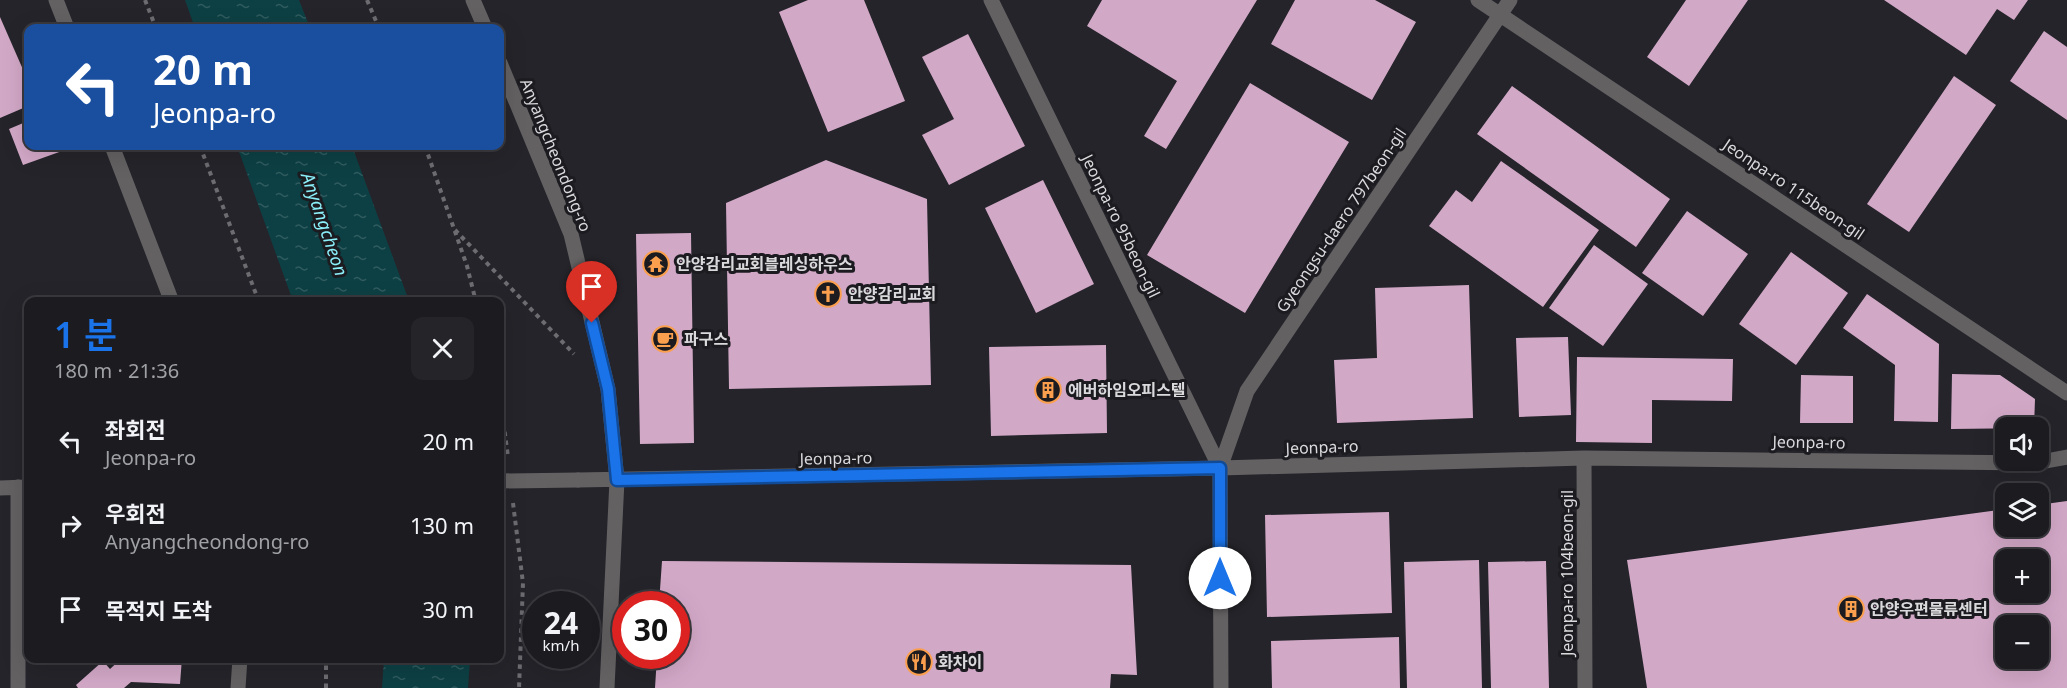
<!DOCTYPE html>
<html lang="ko">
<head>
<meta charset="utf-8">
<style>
	:root { --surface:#1b1b20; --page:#242429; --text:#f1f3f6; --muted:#a0a1a5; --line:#39393e; --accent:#1a73e8 }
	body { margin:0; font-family:"Noto Sans","Noto Sans KR",sans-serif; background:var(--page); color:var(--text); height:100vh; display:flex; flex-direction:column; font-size:22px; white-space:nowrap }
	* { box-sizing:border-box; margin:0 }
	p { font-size:20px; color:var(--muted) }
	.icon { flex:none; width:33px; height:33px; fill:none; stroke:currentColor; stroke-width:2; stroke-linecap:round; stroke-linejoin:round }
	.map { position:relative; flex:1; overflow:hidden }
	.sheet { position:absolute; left:24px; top:297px; width:480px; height:366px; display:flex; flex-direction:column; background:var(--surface); border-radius:12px; box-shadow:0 6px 24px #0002,0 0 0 2px var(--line) }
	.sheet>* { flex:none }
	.hud { position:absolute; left:24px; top:24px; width:480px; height:126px; border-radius:12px; box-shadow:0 6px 24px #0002,0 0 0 2px var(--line); background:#1a4fa0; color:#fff; overflow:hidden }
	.controls { position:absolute; left:1995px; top:417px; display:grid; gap:12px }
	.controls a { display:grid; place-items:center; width:54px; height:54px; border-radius:12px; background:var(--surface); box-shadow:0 6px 24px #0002,0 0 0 2px var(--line); font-size:30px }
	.speed { position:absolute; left:522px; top:591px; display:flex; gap:12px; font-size:30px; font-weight:700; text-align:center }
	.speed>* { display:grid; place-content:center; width:78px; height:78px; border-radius:50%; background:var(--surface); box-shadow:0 6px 24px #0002,0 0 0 2px var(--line); line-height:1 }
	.speed small { font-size:15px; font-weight:400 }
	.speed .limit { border:9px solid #d22; background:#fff; color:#111 }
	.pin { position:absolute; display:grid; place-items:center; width:51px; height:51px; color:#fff; margin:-62px -26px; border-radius:50% 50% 50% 0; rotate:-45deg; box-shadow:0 0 6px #0007 }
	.pin .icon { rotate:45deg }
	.me { position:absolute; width:66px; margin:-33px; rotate:0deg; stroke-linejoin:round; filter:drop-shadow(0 0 4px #0008) }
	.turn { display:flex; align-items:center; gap:21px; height:126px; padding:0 30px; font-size:27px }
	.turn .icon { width:78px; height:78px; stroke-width:2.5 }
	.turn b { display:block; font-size:42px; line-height:51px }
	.round { display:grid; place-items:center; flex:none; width:63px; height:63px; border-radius:12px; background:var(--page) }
	.overview { display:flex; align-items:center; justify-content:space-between; height:102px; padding:0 30px }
	h1 { font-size:36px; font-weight:600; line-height:45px; color:var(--accent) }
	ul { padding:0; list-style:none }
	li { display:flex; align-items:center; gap:18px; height:84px; padding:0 30px }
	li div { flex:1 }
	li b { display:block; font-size:22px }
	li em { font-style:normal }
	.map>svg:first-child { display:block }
	.water { fill:url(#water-ripples) }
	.building { fill:#d2a8c7; fill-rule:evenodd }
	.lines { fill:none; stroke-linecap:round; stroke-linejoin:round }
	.path { stroke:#6c6c71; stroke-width:4; stroke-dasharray:4.5 4.5; stroke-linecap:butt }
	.minor { stroke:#646162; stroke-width:15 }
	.minor-bridge { stroke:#646162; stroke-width:15 }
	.route-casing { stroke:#114b97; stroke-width:15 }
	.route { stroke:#1a73e8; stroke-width:10 }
	.labels { text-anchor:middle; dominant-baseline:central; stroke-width:6; stroke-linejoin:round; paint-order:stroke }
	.street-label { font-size:16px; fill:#dadadd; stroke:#1b1b20 }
	.poi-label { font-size:16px; font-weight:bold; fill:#dadadd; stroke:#1b1b20; text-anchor:start }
	.water-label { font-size:18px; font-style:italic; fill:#8beff9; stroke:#1b1b20 }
</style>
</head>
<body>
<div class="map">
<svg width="2067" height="688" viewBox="0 0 2067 688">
	<defs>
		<pattern id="water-ripples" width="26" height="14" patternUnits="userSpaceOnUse" patternTransform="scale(1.5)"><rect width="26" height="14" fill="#0d4044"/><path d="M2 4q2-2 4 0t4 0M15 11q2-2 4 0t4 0" fill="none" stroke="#305b5f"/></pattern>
	</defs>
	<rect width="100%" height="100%" fill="#24242a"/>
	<!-- water -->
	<path class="water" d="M185,0H299L310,28H195Z
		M237,146H352L409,301H293Z
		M384,659H470L468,688H382Z"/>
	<!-- building -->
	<path class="building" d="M808,0H864L905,101L828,132L779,12Z
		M1102,0H1257L1166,149L1144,136L1177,81L1087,26Z
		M1295,0H1375L1416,22L1372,100L1271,44Z
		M1686,0H1748L1689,86L1647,57Z
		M1884,0H2028L2014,20L1997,9L1966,55Z
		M0,17L28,81V106L0,118Z
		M2044,31L2067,47V120L2010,81Z
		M968,34L1025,146L949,185L922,135L954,119L922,57Z
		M1954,76L1996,105L1909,232L1867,204Z
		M1250,83L1349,142L1245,313L1147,255Z
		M1512,86L1670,199L1636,247L1477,134Z
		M28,121V146H76L23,165L9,129Z
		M826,160L927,199L931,385L729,389L726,203Z
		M1501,161L1599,230L1543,307L1429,226L1456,190L1472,202Z
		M1043,180L1094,284L1036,313L985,208Z
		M1687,211L1748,254L1703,316L1642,273Z
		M691,233L694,443L640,444L636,234Z
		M1594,245L1648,284L1603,346L1549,308Z
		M1791,252L1848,293L1796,365L1739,324Z
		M1469,285L1473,418L1337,423L1334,360L1377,358L1375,288Z
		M1867,294L1939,344L1938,422L1894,421L1895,365L1843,328Z
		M1568,337L1571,415L1519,417L1516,338Z
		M1106,345L1107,433L991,436L989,347Z
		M1577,357L1733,359L1732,401L1652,400V443L1576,442Z
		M1952,374L2000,375L2035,399L2034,428L1951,429Z
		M1801,375L1853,376V423H1800Z
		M2067,501V688H1647L1627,560L2006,509V526H2038V505ZM2006,560H2038V592H2006ZM2006,626H2038V658H2006Z
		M1389,512L1392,613L1267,617L1265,515Z
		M1479,560L1482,688H1407L1404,562Z
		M662,561L1131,565L1137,675L1111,674L1110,688H655L657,656H676V604H659Z
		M1546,561L1549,688H1491L1488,562Z
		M1399,637L1400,688H1272L1271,641Z
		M122,658H182L180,684L131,682L124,688H78L76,685L103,661L110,669Z"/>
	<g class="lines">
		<!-- path -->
		<path class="path" d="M145,0L156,28
			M367,0L379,28
			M200,146L259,302
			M425,146L467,266L476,302
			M455,230L574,354
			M500,396L508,457
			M513,503L523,583L519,688
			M326,688V658"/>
		<!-- minor -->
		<path class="minor" d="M56,0L67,28
			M473,0L485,28
			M991,0L1220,468
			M1478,0L2067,393
			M500,63L571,234L608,389L617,480L607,688
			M112,146L172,302
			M1584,458L1585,688
			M578,480L1220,468L1584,458L2035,463L2067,457
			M0,488L27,487
			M18,688V487
			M238,688L240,658
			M1221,688L1220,468L1247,391L1510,0"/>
		<!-- minor-bridge -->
		<path class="minor-bridge" d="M500,481L578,480"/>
	</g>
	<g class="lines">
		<!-- route casing -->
		<g class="route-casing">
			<path id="route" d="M592,323L608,389L617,480L1220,468V578"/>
		</g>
		<!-- route -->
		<use href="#route" class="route"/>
	</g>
	<!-- icons -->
	<defs>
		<g id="temple-ring" transform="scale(1.35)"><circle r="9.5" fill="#1b1b20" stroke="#fa9f4e" stroke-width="1.5"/><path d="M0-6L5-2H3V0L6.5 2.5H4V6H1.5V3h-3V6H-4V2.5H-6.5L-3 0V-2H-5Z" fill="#fa9f4e"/></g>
		<g id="church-ring" transform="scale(1.35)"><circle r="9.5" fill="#1b1b20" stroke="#fa9f4e" stroke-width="1.5"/><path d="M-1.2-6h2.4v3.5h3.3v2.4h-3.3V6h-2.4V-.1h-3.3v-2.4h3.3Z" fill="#fa9f4e"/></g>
		<g id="cafe-ring" transform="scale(1.35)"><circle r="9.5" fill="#1b1b20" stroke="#fa9f4e" stroke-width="1.5"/><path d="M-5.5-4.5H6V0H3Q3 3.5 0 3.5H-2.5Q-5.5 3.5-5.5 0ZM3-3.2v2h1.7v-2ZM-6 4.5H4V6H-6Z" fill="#fa9f4e"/></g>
		<g id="building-ring" transform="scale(1.35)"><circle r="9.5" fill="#1b1b20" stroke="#fa9f4e" stroke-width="1.5"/><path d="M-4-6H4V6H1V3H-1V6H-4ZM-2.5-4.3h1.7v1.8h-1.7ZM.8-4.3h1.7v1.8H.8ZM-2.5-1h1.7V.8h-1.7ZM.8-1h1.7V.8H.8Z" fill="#fa9f4e"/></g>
		<g id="restaurant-ring" transform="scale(1.35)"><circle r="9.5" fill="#1b1b20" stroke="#fa9f4e" stroke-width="1.5"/><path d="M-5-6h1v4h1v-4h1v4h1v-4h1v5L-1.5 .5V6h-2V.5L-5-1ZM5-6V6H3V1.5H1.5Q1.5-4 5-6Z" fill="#fa9f4e"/></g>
	</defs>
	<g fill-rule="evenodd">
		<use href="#temple-ring" x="656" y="264"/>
		<use href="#church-ring" x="828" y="294"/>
		<use href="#cafe-ring" x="665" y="339"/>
		<use href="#building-ring" x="1048" y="390"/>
		<use href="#building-ring" x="1851" y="609"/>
		<use href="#restaurant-ring" x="919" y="662"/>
	</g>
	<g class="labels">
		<!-- street labels -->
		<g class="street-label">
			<text transform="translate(556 155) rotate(68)">Anyangcheondong-ro</text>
			<text transform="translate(1794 189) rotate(34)">Jeonpa-ro 115beon-gil</text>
			<text transform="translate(1341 220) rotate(-56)">Gyeongsu-daero 797beon-gil</text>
			<text transform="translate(1121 226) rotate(64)">Jeonpa-ro 95beon-gil</text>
			<text transform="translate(1809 442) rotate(1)">Jeonpa-ro</text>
			<text transform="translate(1322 447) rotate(-2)">Jeonpa-ro</text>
			<text transform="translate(836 458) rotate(-1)">Jeonpa-ro</text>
			<text transform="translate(1567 573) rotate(-90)">Jeonpa-ro 104beon-gil</text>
		</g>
		<!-- poi labels -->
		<g class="poi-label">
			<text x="676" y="264">안양감리교회블레싱하우스</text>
			<text x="848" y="294">안양감리교회</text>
			<text x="684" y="339">파구스</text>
			<text x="1068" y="390">에버하임오피스텔</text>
			<text x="1870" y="609">안양우편물류센터</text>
			<text x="938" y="662">화차이</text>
		</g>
		<!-- water labels -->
		<g class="water-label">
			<text transform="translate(325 224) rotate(71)">Anyangcheon</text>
		</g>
	</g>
</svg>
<div class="controls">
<a><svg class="icon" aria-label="sound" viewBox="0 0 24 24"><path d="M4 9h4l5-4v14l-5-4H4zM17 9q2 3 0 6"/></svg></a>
<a><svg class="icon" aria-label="layers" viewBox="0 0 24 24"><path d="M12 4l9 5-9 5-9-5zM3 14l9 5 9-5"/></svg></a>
<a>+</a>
<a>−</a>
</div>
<div class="speed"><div>24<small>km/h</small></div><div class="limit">30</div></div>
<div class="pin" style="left:592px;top:323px;background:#d93025"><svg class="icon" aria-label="arrive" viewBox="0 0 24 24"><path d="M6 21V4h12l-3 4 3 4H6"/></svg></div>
<svg class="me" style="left:1220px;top:578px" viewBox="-20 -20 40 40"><circle r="19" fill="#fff"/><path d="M0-13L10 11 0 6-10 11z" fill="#1a73e8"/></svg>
<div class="hud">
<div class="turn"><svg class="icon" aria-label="left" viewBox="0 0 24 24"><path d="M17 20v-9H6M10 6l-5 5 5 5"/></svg><div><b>20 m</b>Jeonpa-ro</div></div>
</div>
<section class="sheet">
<div class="overview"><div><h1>1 분</h1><p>180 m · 21:36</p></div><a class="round"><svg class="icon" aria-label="close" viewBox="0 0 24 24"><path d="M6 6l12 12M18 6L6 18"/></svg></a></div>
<ul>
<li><svg class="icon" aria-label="left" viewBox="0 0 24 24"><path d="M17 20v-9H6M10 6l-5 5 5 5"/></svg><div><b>좌회전</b><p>Jeonpa-ro</p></div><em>20 m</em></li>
<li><svg class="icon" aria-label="right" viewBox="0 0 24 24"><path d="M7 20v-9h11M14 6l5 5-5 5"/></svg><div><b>우회전</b><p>Anyangcheondong-ro</p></div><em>130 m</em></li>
<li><svg class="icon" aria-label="arrive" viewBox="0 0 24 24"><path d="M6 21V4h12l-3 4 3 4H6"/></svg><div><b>목적지 도착</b></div><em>30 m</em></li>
</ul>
</section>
</div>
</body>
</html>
